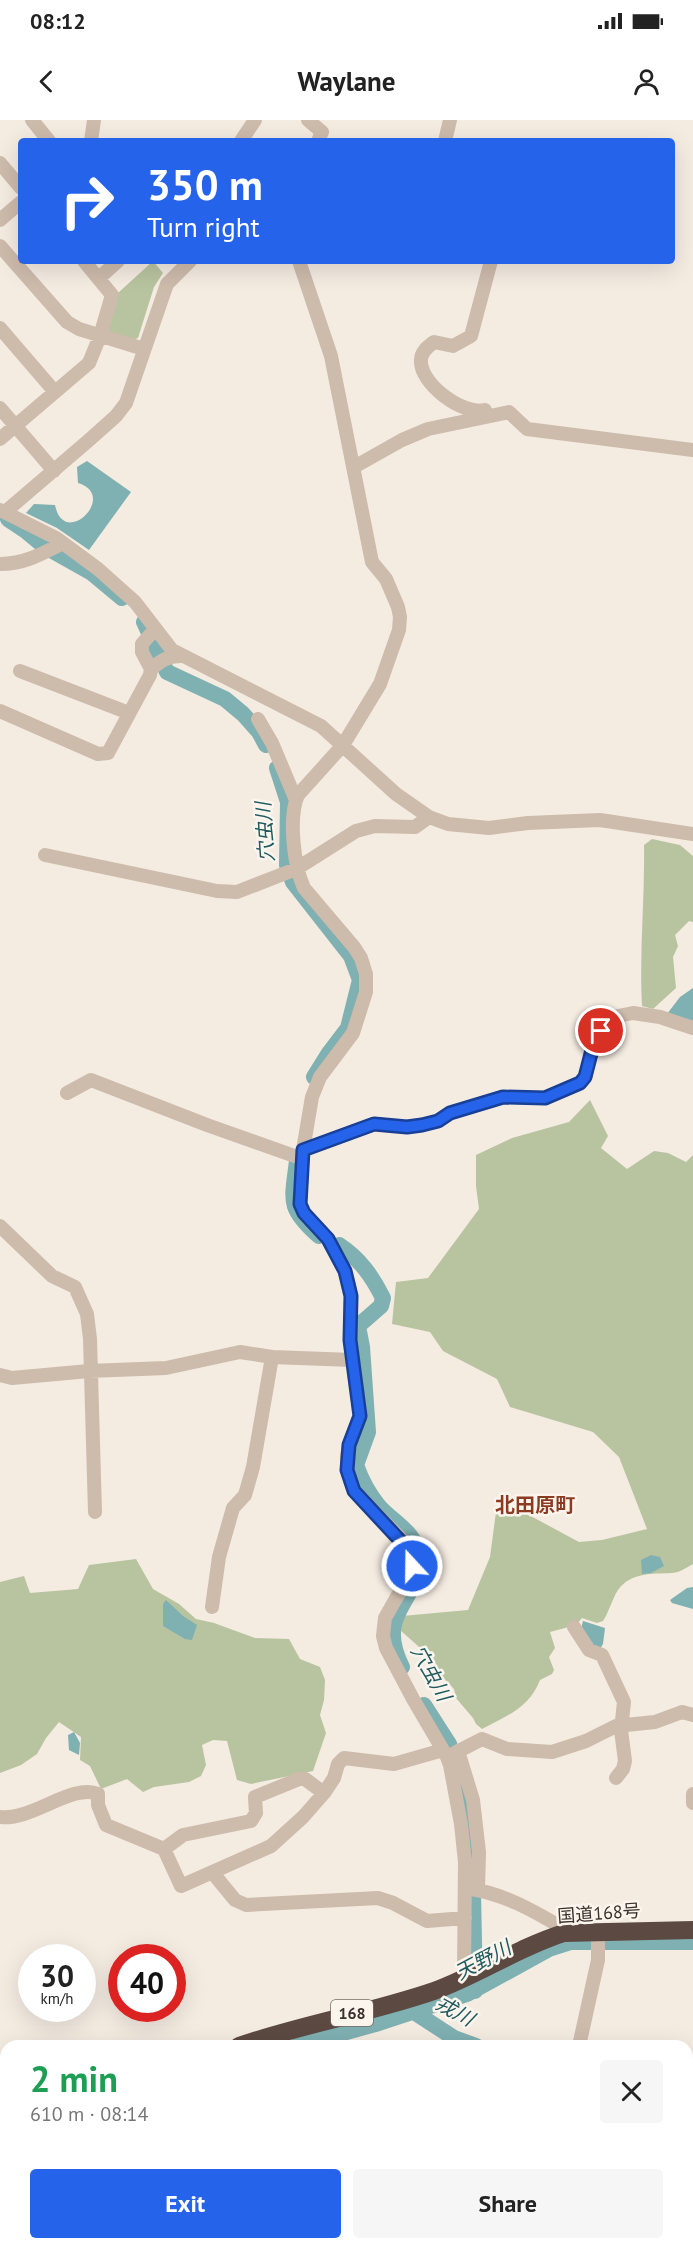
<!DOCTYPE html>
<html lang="en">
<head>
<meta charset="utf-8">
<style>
	:root { --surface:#fff; --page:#f6f6f6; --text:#222; --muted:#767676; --accent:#2563eb }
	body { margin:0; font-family:"PT Sans","Noto Sans JP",sans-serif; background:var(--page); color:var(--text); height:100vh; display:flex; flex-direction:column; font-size:22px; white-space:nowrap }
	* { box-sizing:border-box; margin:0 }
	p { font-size:20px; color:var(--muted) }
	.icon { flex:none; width:33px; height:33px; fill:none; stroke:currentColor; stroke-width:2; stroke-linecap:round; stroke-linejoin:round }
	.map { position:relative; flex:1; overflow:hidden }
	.drawer { position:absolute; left:0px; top:1920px; width:693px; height:210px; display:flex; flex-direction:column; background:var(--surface); border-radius:18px 18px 0 0; box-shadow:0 6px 24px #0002 }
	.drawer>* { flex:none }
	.guide { position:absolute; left:18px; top:18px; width:657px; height:126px; border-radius:6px; box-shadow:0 6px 24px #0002; background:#2563eb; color:#fff; overflow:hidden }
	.speed { position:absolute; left:18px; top:1824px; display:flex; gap:12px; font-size:30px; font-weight:700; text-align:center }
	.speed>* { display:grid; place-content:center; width:78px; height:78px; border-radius:50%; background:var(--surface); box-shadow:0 6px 24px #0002; line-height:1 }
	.speed small { font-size:15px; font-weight:400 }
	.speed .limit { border:9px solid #d22; background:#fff; color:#111 }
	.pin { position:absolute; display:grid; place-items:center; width:51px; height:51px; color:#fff; margin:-26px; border:3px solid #fff; border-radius:50%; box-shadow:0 2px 6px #0007 }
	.me { position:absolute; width:66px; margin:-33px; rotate:339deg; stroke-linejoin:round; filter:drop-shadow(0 0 4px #0008) }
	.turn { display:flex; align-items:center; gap:21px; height:126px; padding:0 30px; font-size:27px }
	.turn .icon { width:78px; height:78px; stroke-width:2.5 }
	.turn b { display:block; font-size:42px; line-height:51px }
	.round { display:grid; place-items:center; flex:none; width:63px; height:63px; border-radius:6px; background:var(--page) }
	.head { display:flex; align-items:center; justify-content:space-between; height:102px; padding:0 30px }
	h1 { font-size:36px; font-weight:700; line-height:45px; color:#1e9e55 }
	.button { display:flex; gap:12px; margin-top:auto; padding:12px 30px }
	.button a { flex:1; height:69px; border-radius:6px; background:var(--accent); color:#fff; font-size:24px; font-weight:700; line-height:69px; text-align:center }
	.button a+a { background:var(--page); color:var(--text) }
	.status { display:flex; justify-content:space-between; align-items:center; height:42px; padding:0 30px; background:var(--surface); direction:ltr }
	.status svg { height:16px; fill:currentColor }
	header { display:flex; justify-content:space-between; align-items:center; height:78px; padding:0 30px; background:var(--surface); font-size:27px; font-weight:700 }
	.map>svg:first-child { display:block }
	.green { fill:#b8c4a0 }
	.water { fill:#7fb0b2 }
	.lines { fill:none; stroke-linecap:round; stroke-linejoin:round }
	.river { stroke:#7fb0b2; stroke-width:16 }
	.minor { stroke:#cdbbac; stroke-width:14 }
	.highway { stroke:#5c4a42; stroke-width:18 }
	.route-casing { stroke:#184099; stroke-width:15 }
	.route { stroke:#2563eb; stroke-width:10 }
	.labels { text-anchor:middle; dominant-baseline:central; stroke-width:5; stroke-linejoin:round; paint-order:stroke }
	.shield { fill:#fbf5ee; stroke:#756b66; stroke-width:1.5 }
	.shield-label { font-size:16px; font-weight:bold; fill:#3b302b }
	.street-label { font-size:18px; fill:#3b302b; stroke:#fbf5ee }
	.water-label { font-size:20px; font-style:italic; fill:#1f5a5e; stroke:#fbf5ee }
	.neighbourhood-label { font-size:20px; font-weight:bold; fill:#8c3b22; stroke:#fbf5ee }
</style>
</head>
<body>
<div class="status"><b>08:12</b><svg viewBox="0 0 49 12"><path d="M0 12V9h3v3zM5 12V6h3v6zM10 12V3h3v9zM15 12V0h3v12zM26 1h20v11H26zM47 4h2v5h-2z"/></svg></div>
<header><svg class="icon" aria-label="back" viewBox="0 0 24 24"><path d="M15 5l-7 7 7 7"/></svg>Waylane<svg class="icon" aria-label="person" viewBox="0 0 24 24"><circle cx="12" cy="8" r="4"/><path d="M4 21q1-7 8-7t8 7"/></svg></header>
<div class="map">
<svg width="693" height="2130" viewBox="0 0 693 2130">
	<rect width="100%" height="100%" fill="#f4ebe1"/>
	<!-- green -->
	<path class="green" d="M153,141L163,153L154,167L138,218L132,220L110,213L107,207L118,173Z
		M652,719L680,725L693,736V802L689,801L675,815L678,826L673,837L676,868L653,889L642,886C639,833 645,779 644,725Z
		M590,980L608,1016L601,1028L627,1049L654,1031L668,1033L686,1042L693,1035V1444C686,1448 679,1453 671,1453C652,1454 631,1452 618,1470C612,1479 609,1492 603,1501L597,1503L582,1498L576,1505L550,1512L555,1528L549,1537L554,1550L552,1554L540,1560C530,1587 507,1596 482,1609L476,1604L473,1598L456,1578L454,1569L437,1551L427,1534L400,1510L398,1503L402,1496L468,1490L490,1437L496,1392L527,1394L579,1422L602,1420L647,1409L619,1337L593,1312L510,1287L497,1259L443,1231L430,1212L392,1204L396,1162L428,1158L479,1089L476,1066V1035L512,1018L569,1002Z
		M136,1439L153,1469L179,1484L196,1499L214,1503L255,1518L289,1519L300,1539L320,1547L325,1560L324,1580L320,1595L326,1613L313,1651L251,1664L237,1660L227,1621L213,1620L202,1625L206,1645L201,1656L189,1662L154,1667L143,1672L127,1659L101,1669L90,1646L80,1640L81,1617L59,1602L46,1618L37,1634L21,1645L0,1653V1462L24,1456L30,1473L78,1469L89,1445Z"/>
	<!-- water -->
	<path class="water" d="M87,341L131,372L89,430L57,408L26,393L34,384L55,385C64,430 119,375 78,363L77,347Z
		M693,868V904L667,894L680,877Z
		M651,1435L660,1437L664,1446L651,1453L642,1454L641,1440Z
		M693,1467V1489L672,1483L670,1480L687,1468Z
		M166,1480L183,1496L197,1505L192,1520L185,1519L163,1506V1484Z
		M583,1501L605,1508L603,1524L598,1532L581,1509Z
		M74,1612L80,1623L79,1635L69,1630L68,1615Z"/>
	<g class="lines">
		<!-- river -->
		<path class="river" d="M8,399L26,411L44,426L92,453L122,478
			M144,502L167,552L225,579L243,594L259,612L266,625
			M277,648L288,682L287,745L293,762L351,836L360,860L348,908L329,933L314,957
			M297,1041C292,1081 287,1088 319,1116
			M339,1125C360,1139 372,1156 383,1178L381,1186L358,1206L362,1227L368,1312L356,1345C361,1359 368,1373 378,1385C391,1401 416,1412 418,1434C423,1483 373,1489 402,1547
			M424,1585L449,1624L460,1659L472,1723L475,1871
			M414,1892L454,1918L476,1926
			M296,1926L379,1903L467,1874L549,1829L571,1822H693
			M0,2081L6,2079"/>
		<!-- minor -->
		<path class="minor" d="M32,0L49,21
			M308,0L322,12L318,21
			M91,21L94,0
			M241,21L255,0
			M445,21L450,0
			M0,43L21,68
			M0,100L21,82
			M0,126L67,202L79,209L144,229
			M299,141L331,236L372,442L386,459L398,487L400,497L399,510L380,564L343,625L298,675C288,698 294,746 304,768L354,827L361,838L366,854V872L353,913L320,957L312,977L303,1030L300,1084L304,1093L328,1119L345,1151L349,1165L351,1176L350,1220L360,1296L349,1325L347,1337V1350L354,1371L404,1422L412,1437V1446L407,1459L385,1498L383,1516L386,1528L413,1579L447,1637L450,1645L461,1704L465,1742L464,1858
			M99,158L118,141
			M0,208L55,272
			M0,288L54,351
			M485,290C463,296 419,263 421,240C421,231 429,226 434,222L453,226L471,216L491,141
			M0,319L89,243L100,216L112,175L84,141
			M354,347L402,320L428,309L509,292L527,309L693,330
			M0,390L56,418L98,449L135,482L172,530L321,606L396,674L429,697L448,704L489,708L528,703L600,700L693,714
			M5,392L88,321L116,296L126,283L167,164L190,141
			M0,444C24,444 42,434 63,423
			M151,549L142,532V524L155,509
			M20,551L129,593
			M0,591L98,634L108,633L150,555L151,549C161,541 167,536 180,536
			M258,599L272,623L296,680
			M45,735L217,771L237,772L296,749L356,711L375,706L415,707L429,697
			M67,973L91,960L207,1005L303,1039
			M303,1030L374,1004L407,1007L422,1005L438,1001L450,993L503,977L545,978L580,963L585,957L594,922L601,911L618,896L633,893L660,897L693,908
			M0,1106L52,1156L75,1167L87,1194L90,1219L95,1392
			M0,1255L12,1258L89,1251L166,1248L240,1232L272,1237L352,1240
			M212,1487L219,1437L233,1388L245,1375L253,1347L272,1237
			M574,1507L589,1530L602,1535L624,1582L621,1610L625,1641L623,1649L616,1658
			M458,1631L473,1680L479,1732L478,1770
			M447,1637L482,1619L507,1629L552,1632L586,1621L616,1606L655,1602L682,1592L693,1595
			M693,1674V1683
			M0,1697C32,1701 72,1663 98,1674V1685L106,1705L164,1729L181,1766L271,1726L303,1697L324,1673L334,1658L338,1644L344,1638L394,1644L443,1630
			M164,1729L183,1715L251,1701L256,1693L255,1677L299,1659H305L324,1673
			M212,1752L235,1780L246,1785L378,1778L393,1783L427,1801L465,1798
			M471,1769C504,1774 532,1790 561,1807L564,1813
			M579,1926L598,1840V1811
			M687,2103L693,2102
			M344,2124L346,2130
			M506,2124L515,2130
			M411,2130L412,2124
			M655,2130L660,2124"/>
		<!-- highway -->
		<path class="highway" d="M239,1926C303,1904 370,1893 434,1871C478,1855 519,1827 564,1813L693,1810
			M0,2065L6,2063"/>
	</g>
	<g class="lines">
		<!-- route casing -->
		<g class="route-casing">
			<path id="route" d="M412,1446L408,1429L354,1371L347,1350L349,1325L360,1296L350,1220L351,1176L345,1151L328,1119L304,1093L300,1084L303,1030L374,1004L407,1007L422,1005L438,1001L450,993L503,977L545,978L580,963L585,957L594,922L601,911"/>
		</g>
		<!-- route -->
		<use href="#route" class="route"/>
	</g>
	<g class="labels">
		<!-- shield labels -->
		<rect class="shield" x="331" y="1880" width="42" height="26" rx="4.5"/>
		<g class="shield-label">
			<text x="352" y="1893">168</text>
		</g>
		<!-- street labels -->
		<g class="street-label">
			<text transform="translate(599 1793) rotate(-4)">国道168号</text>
		</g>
		<!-- water labels -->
		<g class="water-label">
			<text transform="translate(265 712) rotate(-94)">穴虫川</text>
			<text transform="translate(431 1553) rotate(61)">穴虫川</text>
			<text transform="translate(483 1840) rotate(-28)">天野川</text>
			<text transform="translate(455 1891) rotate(29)">戎川</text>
		</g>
		<!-- neighbourhood labels -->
		<g class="neighbourhood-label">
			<text x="535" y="1385">北田原町</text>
		</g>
	</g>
</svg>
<div class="speed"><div>30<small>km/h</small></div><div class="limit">40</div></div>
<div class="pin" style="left:601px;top:911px;background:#d93025"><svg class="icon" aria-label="arrive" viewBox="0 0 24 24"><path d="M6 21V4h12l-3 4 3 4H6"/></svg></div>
<svg class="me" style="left:412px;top:1446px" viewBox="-20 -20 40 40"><circle r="17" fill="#2563eb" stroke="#fff" stroke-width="3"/><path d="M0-11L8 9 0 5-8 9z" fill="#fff"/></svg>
<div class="guide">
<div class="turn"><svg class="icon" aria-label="right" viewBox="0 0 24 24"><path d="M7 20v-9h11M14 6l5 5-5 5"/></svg><div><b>350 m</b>Turn right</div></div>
</div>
<section class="drawer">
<div class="head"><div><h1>2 min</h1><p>610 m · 08:14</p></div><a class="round"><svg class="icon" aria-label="close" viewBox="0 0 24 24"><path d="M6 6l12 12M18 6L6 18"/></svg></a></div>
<div class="button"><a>Exit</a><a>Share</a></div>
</section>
</div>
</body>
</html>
